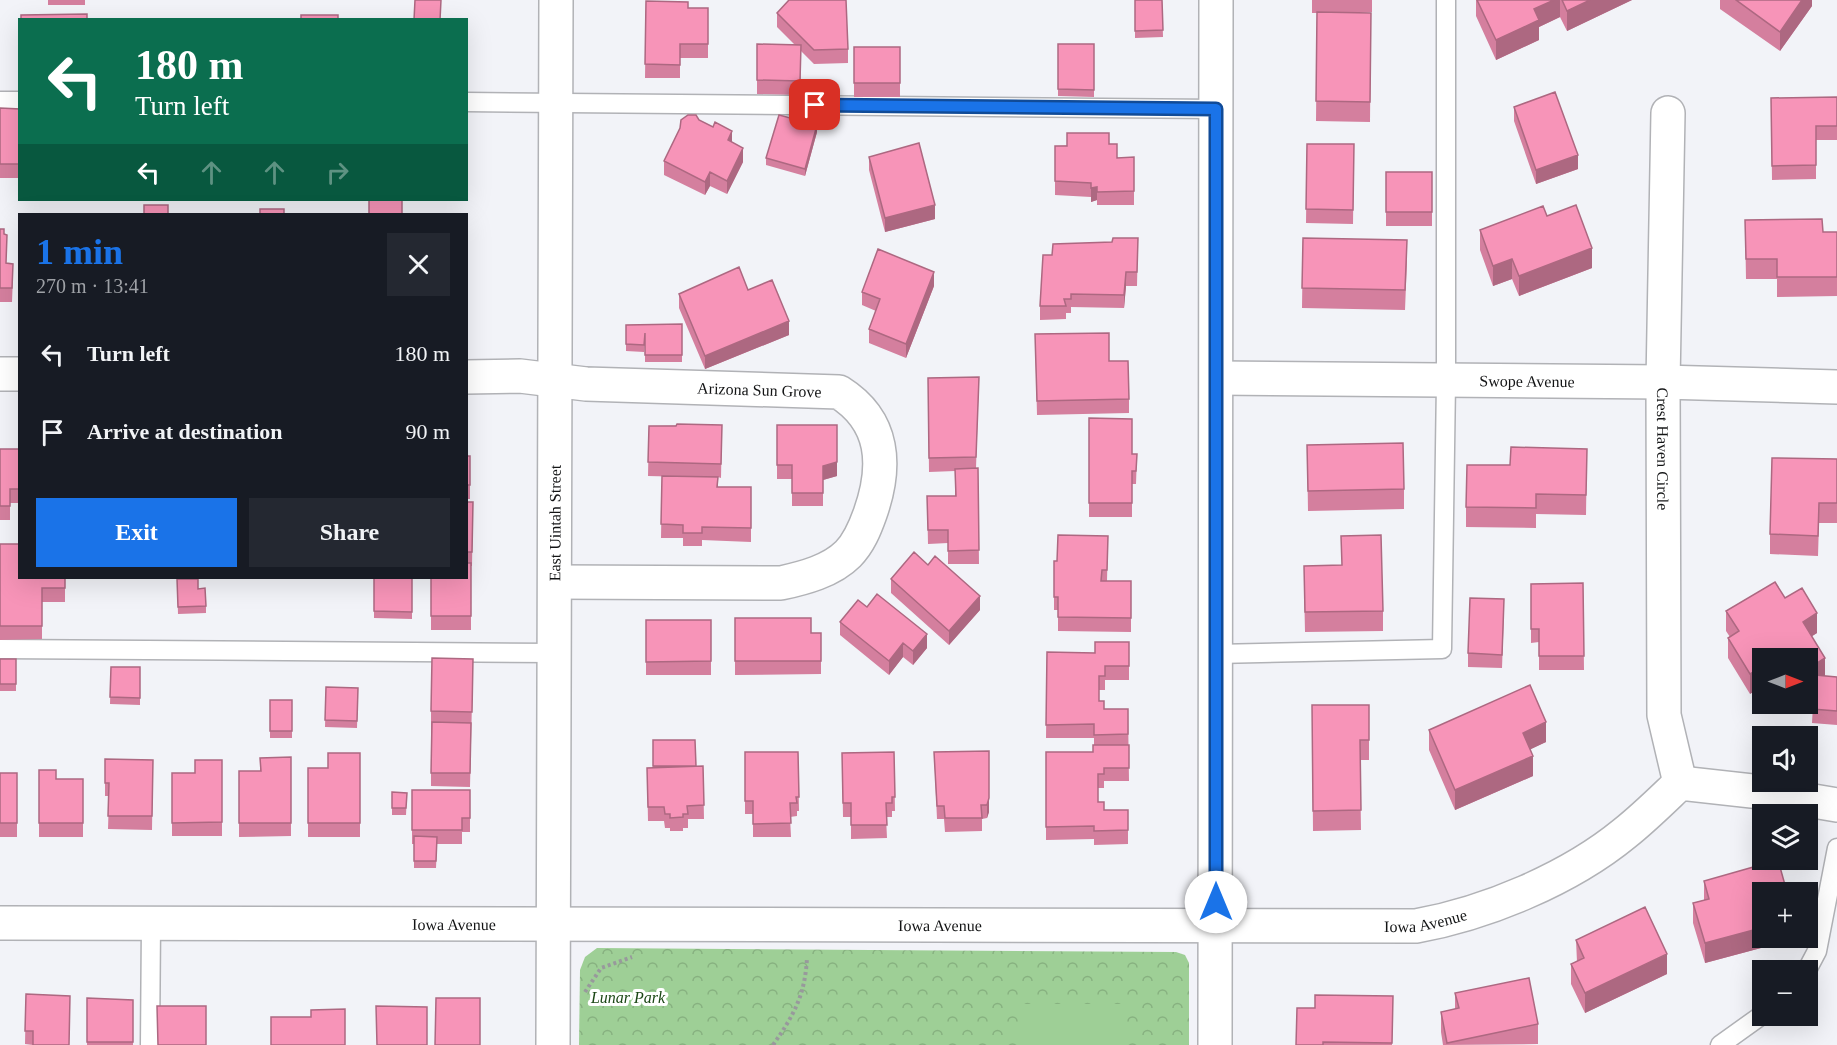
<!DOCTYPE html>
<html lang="en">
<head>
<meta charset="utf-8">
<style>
	:root { --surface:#171b24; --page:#242831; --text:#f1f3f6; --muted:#9ea1a6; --accent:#1a73e8 }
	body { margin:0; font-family:"Times New Roman",serif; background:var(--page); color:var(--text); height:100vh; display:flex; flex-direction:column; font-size:22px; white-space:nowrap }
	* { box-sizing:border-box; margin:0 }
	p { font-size:20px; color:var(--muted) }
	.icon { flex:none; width:33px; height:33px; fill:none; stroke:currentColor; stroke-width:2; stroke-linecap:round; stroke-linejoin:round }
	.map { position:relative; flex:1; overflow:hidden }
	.side { position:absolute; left:18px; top:213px; width:450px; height:366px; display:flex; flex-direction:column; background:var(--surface); border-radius:0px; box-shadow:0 6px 24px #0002 }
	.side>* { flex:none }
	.guide { position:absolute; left:18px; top:18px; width:450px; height:183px; border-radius:0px; box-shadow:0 6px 24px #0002; background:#0b6e4f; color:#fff; overflow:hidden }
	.needle { width:39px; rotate:90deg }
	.fabs { position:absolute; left:1752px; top:648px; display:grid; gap:12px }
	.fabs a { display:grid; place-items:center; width:66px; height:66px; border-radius:0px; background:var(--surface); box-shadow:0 6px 24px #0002; font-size:30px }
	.pin { position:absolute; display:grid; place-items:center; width:51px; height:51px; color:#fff; margin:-26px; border-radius:12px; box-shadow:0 3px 9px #0006 }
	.me { position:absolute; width:66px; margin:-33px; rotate:0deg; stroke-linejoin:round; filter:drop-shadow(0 0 4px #0008) }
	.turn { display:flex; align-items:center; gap:21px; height:126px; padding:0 18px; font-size:27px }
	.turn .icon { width:78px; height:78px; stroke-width:2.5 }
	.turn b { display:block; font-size:42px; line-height:51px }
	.lanes { display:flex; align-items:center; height:57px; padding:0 18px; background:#0003; justify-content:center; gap:30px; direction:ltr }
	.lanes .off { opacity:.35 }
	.round { display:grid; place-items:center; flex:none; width:63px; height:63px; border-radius:0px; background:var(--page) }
	.summary { display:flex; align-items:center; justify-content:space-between; height:102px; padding:0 18px }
	h1 { font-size:36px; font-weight:800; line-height:45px; color:var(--accent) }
	.primary-button { display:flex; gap:12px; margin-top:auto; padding:12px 18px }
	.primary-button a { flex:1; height:69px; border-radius:0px; background:var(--accent); color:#fff; font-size:24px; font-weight:800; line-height:69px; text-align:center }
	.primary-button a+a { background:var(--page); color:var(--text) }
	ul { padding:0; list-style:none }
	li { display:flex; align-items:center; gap:18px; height:78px; padding:0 18px }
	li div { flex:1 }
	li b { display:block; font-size:22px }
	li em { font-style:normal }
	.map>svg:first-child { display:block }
	.park { fill:url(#park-crowns) }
	.garden { fill:#9ecf96 }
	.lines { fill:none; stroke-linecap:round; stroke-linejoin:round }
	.service-casing { stroke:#b1b2b6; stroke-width:21 }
	.minor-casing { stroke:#b1b2b6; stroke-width:36 }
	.secondary-casing { stroke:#b1b2b6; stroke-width:36 }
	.path { stroke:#98999c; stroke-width:4; stroke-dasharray:3 3; stroke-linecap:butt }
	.service { stroke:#fff; stroke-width:18 }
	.minor { stroke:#fff; stroke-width:33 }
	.secondary { stroke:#fff; stroke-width:33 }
	.wall { fill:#d47f9e }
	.shaded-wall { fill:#ad6881 }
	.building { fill:#f794b8; stroke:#ad6881; stroke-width:1.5 }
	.route-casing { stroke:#114b97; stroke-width:15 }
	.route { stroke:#1a73e8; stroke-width:10 }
	.labels { text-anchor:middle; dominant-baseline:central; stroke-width:6; stroke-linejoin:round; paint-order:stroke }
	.street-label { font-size:16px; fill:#131415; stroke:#fff }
	.park-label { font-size:16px; font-style:italic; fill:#1b4715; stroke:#fff }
</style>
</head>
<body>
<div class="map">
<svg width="1837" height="1045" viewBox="0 0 1837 1045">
	<defs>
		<pattern id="park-crowns" width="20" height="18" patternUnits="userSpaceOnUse" patternTransform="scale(1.5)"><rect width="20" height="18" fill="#9ecf96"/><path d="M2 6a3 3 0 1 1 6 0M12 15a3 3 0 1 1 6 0" fill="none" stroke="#87b180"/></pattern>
	</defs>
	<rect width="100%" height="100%" fill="#f2f3f8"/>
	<!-- park -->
	<path class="park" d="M597,948L1176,952L1185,955L1189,963V1045H579L580,970L585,957Z"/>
	<!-- garden -->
	<path class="garden" d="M1022,1004H1123V1045H1022Z"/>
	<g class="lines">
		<!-- service casing -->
		<g class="service-casing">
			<path id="service" d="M0,101H20
				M466,102L1216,109
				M0,649L555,653
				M1216,654L1442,649L1446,382V0
				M1807,970L1817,951L1837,848
				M150,1045L151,924
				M1720,1045L1762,1015"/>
		</g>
		<!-- minor casing -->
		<g class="minor-casing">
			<g id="minor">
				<path id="s1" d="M1668,113L1663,382L1664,715L1680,783"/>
				<path d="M0,374H20"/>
				<path id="s2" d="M466,377L520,376L586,384L839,392C885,421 887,466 870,514C865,528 859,543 848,554C831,571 804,578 781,583L556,582"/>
				<path id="s3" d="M1217,378L1663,382L1837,387"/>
				<path id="s4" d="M0,923L1416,926C1487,913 1569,879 1625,833C1644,818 1662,800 1680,783L1761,792L1837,805"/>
				<path d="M1215,1045L1216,0"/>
			</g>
		</g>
		<!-- secondary casing -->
		<g class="secondary-casing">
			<g id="secondary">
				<path id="s5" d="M553,1045L556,0"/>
			</g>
		</g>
		<!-- path -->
		<path class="path" d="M585,992L601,968L632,957
			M773,1045C794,1015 805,995 807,958"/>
		<!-- service -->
		<use href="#service" class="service"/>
		<!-- minor -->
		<use href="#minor" class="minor"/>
		<!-- secondary -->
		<use href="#secondary" class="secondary"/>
	</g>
	<!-- wall -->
	<path class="wall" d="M48,0H85V5H48Z
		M1135,0H1162L1163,37L1135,38Z
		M1312,0H1372V12H1333L1371,13L1370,122L1316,121L1317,13H1312Z
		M1476,0H1632L1567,31L1560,17L1539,27V40L1496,60L1476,16Z
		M1720,0H1812V6L1780,51L1720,9Z
		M646,1L688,8H708V58H680V78H645Z
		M777,13L848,49V63L814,64L801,51L800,95L757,94V44L795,45L777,27Z
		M1058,44H1094V97L1058,96Z
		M854,47H900V97H854Z
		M1837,97V140H1816V179L1772,180L1771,98Z
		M1514,107L1578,169L1536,184L1514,121Z
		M0,108L20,109V178H0Z
		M699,120L732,143L743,162L727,194L710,186L705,195L664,175V161Z
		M817,132L805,176L766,165V158Z
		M1109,144L1117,158L1134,157V205H1097V200L1091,202V197L1055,195V146Z
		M1307,144H1354L1353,224L1306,223Z
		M869,157L935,219L885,232L869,170Z
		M1386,172H1432V226H1386Z
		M158,200H210V201Z
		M1547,216L1592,268L1519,296L1512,279L1493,286L1480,250V230Z
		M1745,220L1823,232H1837V296L1777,297V279H1746Z
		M0,229L6,263L13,277L12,302H0Z
		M1138,238L1137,286H1126L1124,308L1071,307V313H1066V319L1040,320V306L1052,255L1112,242Z
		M1303,238L1407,260L1405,310L1302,308Z
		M934,286L906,358L869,343V329L876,311L862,305V292Z
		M748,290L789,335L705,369L679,308V294Z
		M682,324V362H645V340L644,352L626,351V325Z
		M1035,334L1109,361L1129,399V413L1037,415Z
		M979,377L976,468H978L979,564H948V543L928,544L927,496H955V471L929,472L928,378Z
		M1089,418L1132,454H1137L1136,484H1132V517H1089Z
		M722,425L721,478L718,477V487H751V542L702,540V546H683V538H661L662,476L688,477L648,476L649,426Z
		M777,425L837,476L823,480V506H792V479H777Z
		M1307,445L1404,489V509L1308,511Z
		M0,449H20V503H10V520H0Z
		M1587,449L1586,515L1536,514V528L1466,527V507L1510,465Z
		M466,456H470V499H466Z
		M1837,459V523H1819L1818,556L1770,554V534Z
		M466,502H473L472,566H471V630H431V578H466Z
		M1108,536L1107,581H1131V632L1058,631V610H1054V597L1057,561Z
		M0,544L20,578H65V602H42V639L0,640Z
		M928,565L980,610L949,645L891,593V579Z
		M374,578H412V619L374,618Z
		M177,579L198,589L206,606V613L178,614Z
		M1583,583L1584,670H1539V642L1531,643V584Z
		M1304,586L1383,611V631L1305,632Z
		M1785,598L1817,633L1812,636L1825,676L1837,677V725L1812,723L1814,685L1808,689V658H1762L1750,694L1728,658V638L1730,637L1726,631V611Z
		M867,607L927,648L913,665L903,657L889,675L840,635V622Z
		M1504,612L1502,668L1468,667V653Z
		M735,618L811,633H821V674L735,675Z
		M646,620H711V675H646Z
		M1129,642V680H1105V690H1099V701L1104,709H1128L1129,781H1104V788H1098V802L1104,810H1128V844L1094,845V839L1046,840V752H1093L1094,745V738H1046L1047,652L1095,653Z
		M0,659H16V691H0Z
		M473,659L470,787L431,786V711Z
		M111,667H140V705L110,704Z
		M326,687L358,688L357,728L325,727Z
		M270,700H292V738H270Z
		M1312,705H1369V760H1360L1361,830L1313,831Z
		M1429,730L1546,742L1530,749L1533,776L1455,810L1429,750Z
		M653,740L696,766H703L704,819H688V828H683V831H670V828H665L664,821H648L647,768H653Z
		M989,751V812L987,818L982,819V831L945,832L944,819H937L934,752Z
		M745,752H798L799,811H797V816L790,817L791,837H753V814H745Z
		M894,752L895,811H892V817H886L887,838L851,839V817H843L842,753Z
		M360,753V837H308V768H328Z
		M291,757V836L239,837V771H260V758Z
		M105,759L153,760L152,830L108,829L109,796H105Z
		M222,760V836H172V773H195Z
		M39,770L56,779H83V837H39Z
		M0,773H17V837H0Z
		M412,790H470V832H462V844H437L436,868H414V844H412Z
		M407,793L406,815H392V808Z
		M1704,881L1762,892V933L1761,934V948L1705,963L1693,923V903L1704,900Z
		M1576,940L1667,974L1585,1013L1571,984V964L1577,962Z
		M1455,993L1538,1024V1044L1443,1045L1441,1032V1012L1455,1009Z
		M26,994L70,996L33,1045L25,1044Z
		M1393,996L1392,1045H1296L1315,1008Z
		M87,998L133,1000V1045H87Z"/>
	<!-- shaded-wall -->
	<path class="shaded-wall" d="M1554,0H1560V17L1539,27V40L1496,60V40L1534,9Z
		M1590,0H1632L1567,31V11Z
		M1802,0H1812V6L1780,51V32Z
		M817,125V132L805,176V169Z
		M732,131V145L728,140Z
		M743,148V162L727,194V181Z
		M1578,155V169L1536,184V170Z
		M710,172V186L705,195V182Z
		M1097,187V200L1091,202V188Z
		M935,205V219L885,232V218Z
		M1592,248V268L1519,296V276Z
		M1512,259V279L1493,286V266Z
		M934,272V286L906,358V344Z
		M1126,272V286L1124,308V295Z
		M789,321V335L705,369V356Z
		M837,462V476L823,480V466Z
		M980,596V610L949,645V631Z
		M1817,613V633L1803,642V622Z
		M927,634V648L913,665V651Z
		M903,643V657L889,675V661Z
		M1825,658V678L1808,689V669Z
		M1762,667V687L1750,694V674Z
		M1546,722V742L1523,753V733Z
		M1533,756V776L1455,810V790Z
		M989,798V812L987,818V805Z
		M1762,914V933L1761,934V948L1705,963V943L1757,915Z
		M1667,954V974L1585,1013V993Z"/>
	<!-- building -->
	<path class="building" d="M415,0H441L440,20H414Z
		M789,0H846L848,49L814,50L777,13Z
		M1135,0H1162L1163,30L1135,31Z
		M1477,0H1554L1534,9L1539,20L1496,40Z
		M1562,0H1590L1567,11Z
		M1736,0H1802L1780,32Z
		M646,1L688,2V8H708V44H680V65L645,64Z
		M1317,12L1371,13L1370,102L1316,101Z
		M87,14V20H21V15Z
		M301,15H338V20H301Z
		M757,44L801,45L800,81L757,80Z
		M1058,44H1094V90L1058,89Z
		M854,47H900V83H854Z
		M1555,92L1578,155L1536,170L1514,107Z
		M1837,97V126H1816V165L1772,166L1771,98Z
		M0,108L20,109V164H0Z
		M688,115H696L699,120L713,127L715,122L732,131L728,140L743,148L727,181L710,172L705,182L664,161L680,128L681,120Z
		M779,115L817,125L805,169L766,158Z
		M1067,133H1109V144H1117V158L1134,157V191L1097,192V187L1091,188V183L1055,181V146H1067Z
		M919,143L935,205L885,218L869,157Z
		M1307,144H1354L1353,210L1306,209Z
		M1386,172H1432V212H1386Z
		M369,200H402V214H369Z
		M144,205H168V214H144Z
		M1576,205L1592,248L1519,276L1512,259L1493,266L1480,230L1543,206L1547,216Z
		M260,209H284V214H260Z
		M1822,219L1823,232H1837V277H1777V259H1746L1745,220Z
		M0,229H4V234L7,235L6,263L13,264L12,288H0Z
		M1113,238H1138L1137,272H1126L1124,295L1071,294V299H1064L1066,306H1040L1043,255H1052L1053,244L1112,242Z
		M1303,238L1407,240L1405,290L1302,288Z
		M878,249L934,272L906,344L869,329L880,299L862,292Z
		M739,267L748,290L772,280L789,321L705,356L679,294Z
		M682,324V355H645V333L644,345L626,344V325Z
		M1109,333V361H1128L1129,399L1037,401L1035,334Z
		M979,377L976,457L929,458L928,378Z
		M1089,418L1132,419V454H1137L1136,471H1132V503H1089Z
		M677,424L722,425L721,464L648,462L649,426H676Z
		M777,425H837V462L823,466V493H792V465H777Z
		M1403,443L1404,489L1308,491L1307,445Z
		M1511,447L1587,449L1586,495L1536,494V508L1466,507L1467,465H1510Z
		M0,449H20V489H10V506H0Z
		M466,456H470V485H466Z
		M1772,458L1837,459V503H1819L1818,536L1770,534Z
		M978,468L979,550L948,551V530H928L927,496H956L955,469Z
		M662,476L718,477L717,487H751V528L702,527V533H683V525L661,524Z
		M466,502H473L472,552H466Z
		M1058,535L1108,536L1107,570H1102L1101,581H1131V618L1058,617V597H1054V561H1057Z
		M1381,535L1383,611L1305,612L1304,566L1342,565L1341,536Z
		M0,544H20V578H65V588H42V626H0Z
		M914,552L928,565L935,556L980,596L949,631L891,579Z
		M466,563H471V616H431V578H466Z
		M374,578H412V612L374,611Z
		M177,579H198V589L205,588L206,606L178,607Z
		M1775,582L1785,598L1802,588L1817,613L1803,622L1825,658L1808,669V658H1762V667L1750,674L1728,638L1739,631L1726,611Z
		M1583,583L1584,656H1539V629H1531V584Z
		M877,594L927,634L913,651L903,643L889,661L840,622L858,600L867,607Z
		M1470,598L1504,599L1502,655L1468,653Z
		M735,618H811V633H821V661H735Z
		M646,620H711V661L646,662Z
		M1095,642H1129V666H1105V676H1099V701H1104V709H1128V734L1094,735V724L1046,725L1047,652L1095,653Z
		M432,658L473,659L472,712L431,711Z
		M0,659H16V684H0Z
		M111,667H140V698L110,697Z
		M1815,675L1837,677V711L1812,709Z
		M1530,685L1546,722L1523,733L1533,756L1455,790L1429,730Z
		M326,687L358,688L357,721L325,720Z
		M270,700H292V731H270Z
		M1312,705H1369V740H1360L1361,810L1313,811Z
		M432,722L471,723L470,773H431Z
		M653,740H695L696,766H653Z
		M1093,745H1129V768H1104V774H1098V802H1104V810H1128V830L1094,831V826L1046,827V752H1093Z
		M989,751V798L987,805H981L982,818H945L944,806H937L934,752Z
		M745,752H798L799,797H796L797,803H790L791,823L753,824V801H745Z
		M894,752L895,797H892V803H886L887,825H851V803H843L842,753Z
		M328,753H360V823H308V768H328Z
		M291,757V823H239V771H261L260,758Z
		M105,759L153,760L152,816H108L109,783H105Z
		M195,760H222V822L172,823V773H195Z
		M703,766L704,805L687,806L688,814H683V817L670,818V814H665L664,807H648L647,768Z
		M39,770H56V779H83V823H39Z
		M0,773H17V823H0Z
		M412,790H470V818H462V830H412Z
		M392,792L407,793L406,808H392Z
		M414,836L437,837L436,861H414Z
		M1778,860L1787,892H1762V914L1757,915L1761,928L1705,943L1693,903L1709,899L1704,881Z
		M1645,907L1667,954L1585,993L1571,964L1584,958L1576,940Z
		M1529,978L1538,1024L1447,1043L1441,1012L1459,1008L1455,993Z
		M26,994L70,996L69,1045H33V1031H25Z
		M1315,995L1393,996L1392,1043L1323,1042V1045H1296L1297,1008H1315Z
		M87,998L133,1000V1042H87Z
		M436,998H480V1045H435Z
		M157,1006H206V1045H158Z
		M376,1006L427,1007V1045H377Z
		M345,1009V1045H271V1017H311V1010Z"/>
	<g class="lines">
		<!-- route casing -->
		<g class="route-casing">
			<path id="route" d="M815,105L1216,109V902"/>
		</g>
		<!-- route -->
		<use href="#route" class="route"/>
	</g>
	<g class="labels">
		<!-- street labels -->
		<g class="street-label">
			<text stroke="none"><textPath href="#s3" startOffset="310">Swope Avenue</textPath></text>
			<text stroke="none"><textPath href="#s2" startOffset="294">Arizona Sun Grove</textPath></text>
			<text stroke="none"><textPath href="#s1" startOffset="336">Crest Haven Circle</textPath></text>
			<text stroke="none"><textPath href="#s5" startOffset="522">East Uintah Street</textPath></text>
			<text stroke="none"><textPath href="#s4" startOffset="1426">Iowa Avenue</textPath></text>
			<text stroke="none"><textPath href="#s4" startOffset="454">Iowa Avenue</textPath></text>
			<text stroke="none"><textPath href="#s4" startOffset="940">Iowa Avenue</textPath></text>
		</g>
		<!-- park labels -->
		<g class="park-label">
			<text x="628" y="997">Lunar Park</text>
		</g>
	</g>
</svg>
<div class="fabs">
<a><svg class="needle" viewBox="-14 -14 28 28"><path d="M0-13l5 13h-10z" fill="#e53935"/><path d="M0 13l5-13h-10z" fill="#9ea1a6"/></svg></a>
<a><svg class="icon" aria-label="sound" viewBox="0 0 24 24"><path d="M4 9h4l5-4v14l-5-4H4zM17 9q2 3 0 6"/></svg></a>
<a><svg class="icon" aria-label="layers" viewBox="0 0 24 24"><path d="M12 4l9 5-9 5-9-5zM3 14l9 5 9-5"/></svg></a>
<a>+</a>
<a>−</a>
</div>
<div class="pin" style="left:815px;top:105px;background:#d93025"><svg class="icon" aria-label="arrive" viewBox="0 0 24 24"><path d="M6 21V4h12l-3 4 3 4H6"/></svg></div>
<svg class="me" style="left:1216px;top:902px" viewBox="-20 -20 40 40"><circle r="19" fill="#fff"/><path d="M0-13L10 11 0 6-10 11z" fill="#1a73e8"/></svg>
<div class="guide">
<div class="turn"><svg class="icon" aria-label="left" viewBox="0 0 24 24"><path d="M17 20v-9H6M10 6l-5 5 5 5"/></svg><div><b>180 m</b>Turn left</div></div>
<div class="lanes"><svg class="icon" aria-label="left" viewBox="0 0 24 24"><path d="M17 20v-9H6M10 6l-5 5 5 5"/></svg><svg class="icon off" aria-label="ahead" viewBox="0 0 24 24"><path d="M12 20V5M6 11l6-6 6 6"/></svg><svg class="icon off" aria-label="ahead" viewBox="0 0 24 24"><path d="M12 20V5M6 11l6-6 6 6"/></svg><svg class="icon off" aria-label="right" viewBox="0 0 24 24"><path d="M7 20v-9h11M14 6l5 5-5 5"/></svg></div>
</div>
<section class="side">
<div class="summary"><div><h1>1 min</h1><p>270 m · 13:41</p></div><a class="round"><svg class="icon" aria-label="close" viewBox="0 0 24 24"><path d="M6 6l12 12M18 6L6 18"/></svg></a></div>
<ul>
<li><svg class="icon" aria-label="left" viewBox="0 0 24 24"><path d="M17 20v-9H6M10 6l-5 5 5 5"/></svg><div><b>Turn left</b></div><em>180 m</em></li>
<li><svg class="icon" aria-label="arrive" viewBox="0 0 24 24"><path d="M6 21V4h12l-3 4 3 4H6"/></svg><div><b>Arrive at destination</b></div><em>90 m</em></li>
</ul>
<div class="primary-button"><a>Exit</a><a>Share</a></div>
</section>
</div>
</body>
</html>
